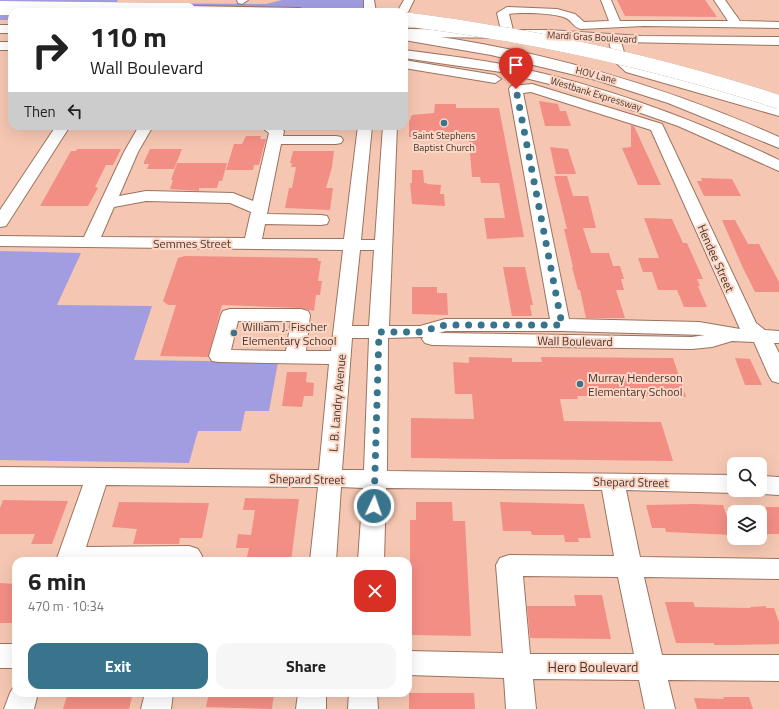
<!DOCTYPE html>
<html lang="en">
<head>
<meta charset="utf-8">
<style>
	:root { --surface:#fff; --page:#f6f6f6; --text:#222; --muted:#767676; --accent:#38748b }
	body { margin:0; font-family:"Titillium Web",sans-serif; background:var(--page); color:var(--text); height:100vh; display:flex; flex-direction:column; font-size:15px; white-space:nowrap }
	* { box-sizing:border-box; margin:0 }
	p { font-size:13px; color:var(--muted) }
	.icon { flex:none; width:22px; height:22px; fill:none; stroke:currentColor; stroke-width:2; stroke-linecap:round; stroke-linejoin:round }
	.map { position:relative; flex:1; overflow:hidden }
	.panel { position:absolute; left:12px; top:557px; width:400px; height:140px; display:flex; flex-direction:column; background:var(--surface); border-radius:12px; box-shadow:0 4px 16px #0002 }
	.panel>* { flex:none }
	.guide { position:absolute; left:8px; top:8px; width:400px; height:122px; border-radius:12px; box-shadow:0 4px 16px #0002; background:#fff; color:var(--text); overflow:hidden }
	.fabs { position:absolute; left:727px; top:457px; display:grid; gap:8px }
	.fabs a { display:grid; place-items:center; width:40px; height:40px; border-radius:8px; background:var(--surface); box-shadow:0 4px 16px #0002; font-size:20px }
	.pin { position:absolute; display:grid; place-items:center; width:34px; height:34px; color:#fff; margin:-41px -17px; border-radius:50% 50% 50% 0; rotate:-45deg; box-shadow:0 0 4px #0007 }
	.pin .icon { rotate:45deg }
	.me { position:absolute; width:44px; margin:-22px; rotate:3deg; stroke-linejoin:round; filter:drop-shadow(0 0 3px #0008) }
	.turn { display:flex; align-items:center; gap:14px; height:84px; padding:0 16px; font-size:18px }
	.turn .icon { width:52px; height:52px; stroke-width:2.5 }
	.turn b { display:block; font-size:28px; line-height:34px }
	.then { display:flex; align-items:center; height:38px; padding:0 16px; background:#0003; gap:8px; font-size:15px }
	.round { display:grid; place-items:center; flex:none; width:42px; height:42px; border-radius:12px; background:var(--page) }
	.summary { display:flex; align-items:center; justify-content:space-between; height:68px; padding:0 16px }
	h1 { font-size:24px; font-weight:700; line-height:30px }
	.primary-button { display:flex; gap:8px; margin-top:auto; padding:8px 16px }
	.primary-button a { flex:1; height:46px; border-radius:12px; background:var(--accent); color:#fff; font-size:16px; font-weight:700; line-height:46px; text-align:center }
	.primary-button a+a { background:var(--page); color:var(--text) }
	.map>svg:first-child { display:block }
	.green { fill:#a19de0 }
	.building { fill:#f38e85 }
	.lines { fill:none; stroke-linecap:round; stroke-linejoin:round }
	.minor-casing { stroke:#9c735f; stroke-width:2 }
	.highway-casing { stroke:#9c735f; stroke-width:2 }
	.minor { fill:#fff; fill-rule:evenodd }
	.highway { fill:#fff; fill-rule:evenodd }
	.highway-bridge-casing { stroke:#9c735f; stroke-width:14; stroke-linecap:butt }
	.highway-bridge { stroke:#fff; stroke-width:14 }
	.route { stroke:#38748b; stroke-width:7; stroke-dasharray:0 12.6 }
	.poi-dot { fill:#38748b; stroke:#fcd7c6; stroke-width:1.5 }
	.labels { text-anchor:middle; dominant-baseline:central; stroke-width:4; stroke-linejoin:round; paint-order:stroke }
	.far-street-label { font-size:10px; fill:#48362d; stroke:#fcd7c6 }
	.far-poi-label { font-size:10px; fill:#48362d; stroke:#fcd7c6 }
	.street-label { font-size:12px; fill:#48362d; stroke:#fcd7c6 }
	.poi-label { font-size:12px; fill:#48362d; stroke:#fcd7c6; text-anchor:start }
	.near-street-label { font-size:14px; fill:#48362d; stroke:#fcd7c6 }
</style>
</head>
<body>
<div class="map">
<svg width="779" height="709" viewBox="0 0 779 709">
	<rect width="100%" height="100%" fill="#f5c7b2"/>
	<!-- green -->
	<path class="green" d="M0,0H118L110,12H12V20H0Z
		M282,0H363L364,12H122L130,3L266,4Z
		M0,251L81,253L57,305L152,306L134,360L278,362L269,411H245L241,431H198L189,463L0,460Z"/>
	<!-- building -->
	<path class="building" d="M617,0H705L717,17L625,16Z
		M539,101L558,104L560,111H566L571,126H545Z
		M435,104H456V108H499L524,237L487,239L484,218H505L499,183H481L480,177H472L469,141H456V137L439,139L440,141L426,140V137H409V122L412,115L434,113Z
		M631,125L634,126L661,185H638L622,148L631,147Z
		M246,136H261L260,139H266L259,165H254L253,170H226L234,144H242Z
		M550,147L568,149L576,174H556Z
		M77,149H121L113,165H106L95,187L98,188L88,206H40L71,151H76Z
		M150,149H182L174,169H147L149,164H144V162Z
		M293,151H334L332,167L326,188H333L330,210L285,208L289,188H292L296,167H291L292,163H290Z
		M177,163H227L222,181H219L217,188H199V191L170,189L173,180H171Z
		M412,170H423L424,183H427V184L441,185L440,194H444L445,206L412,204L410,183H412Z
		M554,176H567L573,196H588L596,228H583L591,253H609L613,266H620L624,279H621L624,290H616L625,318H586L580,290H578L572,267H573L564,229H567Z
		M701,178L732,179L741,196H704L697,181H702Z
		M644,218L672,219L683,243H687L703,279H697L700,286H698L707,307H684L677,290H658L652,272H643L638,258H659Z
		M722,220H735L748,244H759L779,282V292H755L742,266Z
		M185,256L318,258V261H321L318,281H322L320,295H316L314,311L301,308L222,305L208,357L160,356L176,305H168L163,301L178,258Z
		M503,267H525L533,305H530L532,316H512Z
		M412,287H437V293H447L448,315L412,314Z
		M469,357L512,358V362H542L541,357L673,358L686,397L577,396L578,399H560L564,421L661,422L673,461L411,458V418L474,419L472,394H455L453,362L469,363Z
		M735,358L750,359L762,385H745Z
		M287,372H307L306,382L314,383L313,396H304L302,407L282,406Z
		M245,498L299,499L291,561H246L249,548H236L238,534L251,535L255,510H243Z
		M3,500L68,501L52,544H31L35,534H0V508Z
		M119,502L209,503L202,538H180L179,544H133L137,529L112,527Z
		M416,502H452L453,521H465L471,636L410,635V520H416Z
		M500,502L584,504L591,538H578L579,542H565L564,535H532L531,531H503Z
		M694,504L723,505L733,535L666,532L665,528H652L646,505Z
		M760,507H779V534H760Z
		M0,583L16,584V623H0Z
		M574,595H602L611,639L530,638L527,606H576Z
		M665,602H693L695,607L751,608L750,607L766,606V608H774L779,622V644L735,645H714V643H676Z
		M68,693H133L129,709H63Z
		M209,693H274L272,709L206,707Z
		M409,693H474L475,709H409Z
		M723,697H749L753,709H697L694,698L724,699Z"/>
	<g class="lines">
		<!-- minor casing -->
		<g class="minor-casing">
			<path id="minor" d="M237,0H248L242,4L238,3Z
				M364,0H374L376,12H364Z
				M404,0H414L407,14L404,15V12H397Z
				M601,0H611L620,21H728L714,0H725L740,21L779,22V28L644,26L581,29C574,28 572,21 566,18C555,13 521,12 509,14L513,30H548L641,36L779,37V45L621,42L626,59L634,66L779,107V116L626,72L614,61L609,42L548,38L404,37V29L501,30L497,13L507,7L557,9L575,14L584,22L609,21Z
				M0,25H12V33H0Z
				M404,60L495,75L501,79L495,83L404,68Z
				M532,84L662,124L756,323L765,330L779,331V343H774L779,353V383L772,381L769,376L754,342L732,341L712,347L692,349L432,345L425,343L422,339L423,337L388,338L387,471L734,475V490H742L734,493L626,490L640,557L779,559V579L644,577L662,655H779V681L668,680L675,709H645L639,680L533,679L536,709H506L504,678L408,675V651L503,653L496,565L500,558L509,555L614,556L602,490L386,488L384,561H358L363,488L341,487L336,561H310L318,487L106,485L86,547L189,546L198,549L202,556L201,561H56L83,485H0V467L319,470L329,364L219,362L212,361L209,356L221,315L223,311L230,309H301L308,311L310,315L306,351H331L343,250L0,246V236L84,237L124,152L139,126H153L138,152L119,196L146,191L233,193L253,201L269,133L260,126H278L284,131L283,136H336L341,137L343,140L341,143L336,144H281L267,214L321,215L327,216L329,220L327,224L321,225L265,224L262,239H344L358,126H372L361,240H375L383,126H397L389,326H420L445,319H550L509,89L511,86ZM531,92L651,130L740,329L699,322L569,319L523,93ZM146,201L230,203L251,212L245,238L101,237L114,207ZM360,250H374L369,326H352ZM238,321H291L286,351L231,350ZM446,331H561L705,335L692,337L439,333ZM352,338H369L364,470H342ZM523,576L618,577L634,654H530Z
				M56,126H70L6,226L0,227V210Z
				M760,476L779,477V495L760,494L752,491L760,490Z
				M0,644H16V668H0Z
				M16,683V693H38L34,709H4L10,693Z
				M145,693H173L171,709H141Z
				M298,693H326V709H296Z
				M349,693H377L378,709H348Z"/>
		</g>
		<!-- highway casing -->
		<g class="highway-casing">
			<path id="highway" d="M188,6L300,8L306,12H183L182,10L184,7Z
				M404,32C531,47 663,85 779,137V148L668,103L596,80L491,55L404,40Z
				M0,42H12V50H0Z
				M404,50C441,55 479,59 515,67C607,87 694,119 779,160V171L678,126L578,91L501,72L404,58Z"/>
		</g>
		<!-- minor -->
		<use href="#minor" class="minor"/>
		<!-- highway -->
		<use href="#highway" class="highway"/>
		<!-- highway-bridge casing -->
		<g class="highway-bridge-casing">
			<path id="highway-bridge" d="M0,8L188,10
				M404,19C532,35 656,62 779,102"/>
		</g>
		<!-- highway-bridge -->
		<use href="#highway-bridge" class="highway-bridge"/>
	</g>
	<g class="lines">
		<!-- route -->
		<path class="route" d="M374,506L379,332H420L445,325H562L516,89"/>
	</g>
	<!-- markers -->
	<g class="poi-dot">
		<circle cx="444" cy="123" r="4"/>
		<circle cx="234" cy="333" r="4"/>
		<circle cx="580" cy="384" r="4"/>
	</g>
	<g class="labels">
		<!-- far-street labels -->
		<g class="far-street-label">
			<text transform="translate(592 37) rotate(3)">Mardi Gras Boulevard</text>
			<text transform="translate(596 75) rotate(15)">HOV Lane</text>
			<text transform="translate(596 94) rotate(17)">Westbank Expressway</text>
		</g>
		<!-- far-poi labels -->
		<g class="far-poi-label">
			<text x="444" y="135">Saint Stephens<tspan x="444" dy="12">Baptist Church</tspan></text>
		</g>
		<!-- street labels -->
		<g class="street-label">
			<text x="192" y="243">Semmes Street</text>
			<text transform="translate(716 258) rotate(66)">Hendee Street</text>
			<text transform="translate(575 341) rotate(1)">Wall Boulevard</text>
			<text transform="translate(337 403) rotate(-85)">L. B. Landry Avenue</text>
			<text transform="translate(307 479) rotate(1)">Shepard Street</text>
			<text transform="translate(631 482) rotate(1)">Shepard Street</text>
		</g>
		<!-- poi labels -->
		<g class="poi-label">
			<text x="242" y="326">William J. Fischer<tspan x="242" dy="14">Elementary School</tspan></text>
			<text x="588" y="377">Murray Henderson<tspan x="588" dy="14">Elementary School</tspan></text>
		</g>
		<!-- near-street labels -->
		<g class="near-street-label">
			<text x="593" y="666">Hero Boulevard</text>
		</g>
	</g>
</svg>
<div class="fabs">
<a><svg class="icon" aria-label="search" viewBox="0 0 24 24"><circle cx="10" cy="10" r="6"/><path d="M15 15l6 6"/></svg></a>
<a><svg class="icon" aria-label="layers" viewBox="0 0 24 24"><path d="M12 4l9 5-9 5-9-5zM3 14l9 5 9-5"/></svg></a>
</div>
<div class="pin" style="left:516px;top:89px;background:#d93025"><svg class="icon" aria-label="arrive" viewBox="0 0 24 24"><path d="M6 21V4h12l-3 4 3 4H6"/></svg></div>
<svg class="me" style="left:374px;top:506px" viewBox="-20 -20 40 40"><circle r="17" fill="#38748b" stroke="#fff" stroke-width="3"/><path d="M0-11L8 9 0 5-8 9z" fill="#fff"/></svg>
<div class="guide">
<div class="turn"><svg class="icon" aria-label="right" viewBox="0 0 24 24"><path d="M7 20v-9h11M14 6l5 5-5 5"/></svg><div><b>110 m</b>Wall Boulevard</div></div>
<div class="then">Then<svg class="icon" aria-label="left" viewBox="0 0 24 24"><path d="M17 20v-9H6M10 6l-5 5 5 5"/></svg></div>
</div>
<section class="panel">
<div class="summary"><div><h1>6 min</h1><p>470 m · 10:34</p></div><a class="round" style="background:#d93025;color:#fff"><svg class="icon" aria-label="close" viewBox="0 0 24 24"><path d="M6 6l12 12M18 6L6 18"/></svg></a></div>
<div class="primary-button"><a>Exit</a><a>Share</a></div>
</section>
</div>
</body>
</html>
